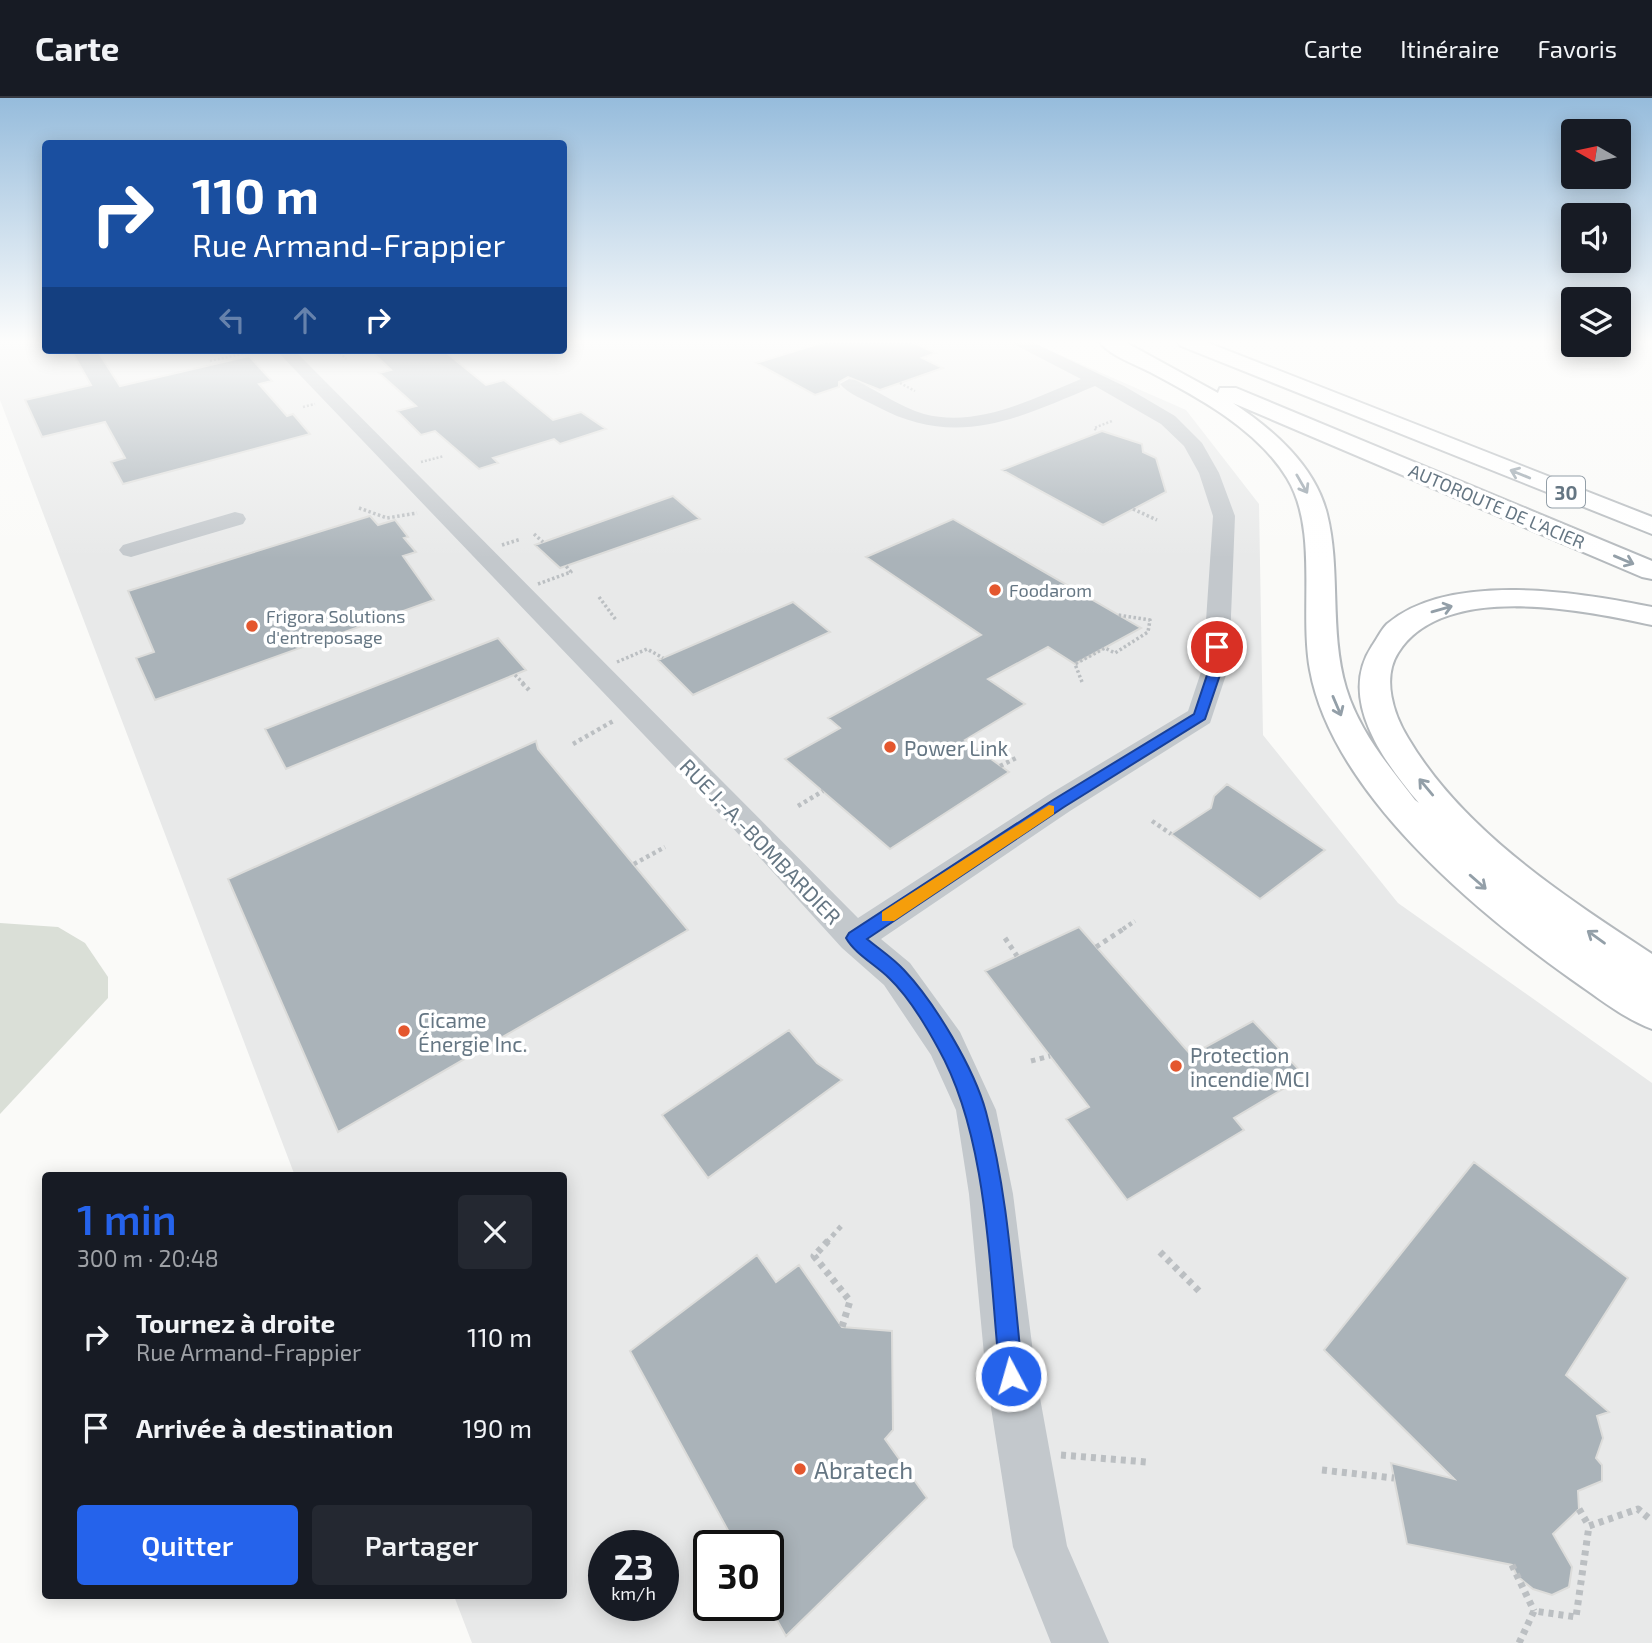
<!DOCTYPE html>
<html lang="fr">
<head>
<meta charset="utf-8">
<style>
	:root { --surface:#171b24; --page:#242831; --text:#f1f3f6; --muted:#9ea1a6; --line:#363941; --accent:#2563eb }
	body { margin:0; font-family:"Exo 2",sans-serif; background:var(--page); color:var(--text); height:100vh; display:flex; flex-direction:column; font-size:26px; white-space:nowrap }
	* { box-sizing:border-box; margin:0 }
	p { font-size:23px; color:var(--muted) }
	.icon { flex:none; width:38px; height:38px; fill:none; stroke:currentColor; stroke-width:2; stroke-linecap:round; stroke-linejoin:round }
	.map { position:relative; flex:1; overflow:hidden }
	.details { position:absolute; left:42px; top:1074px; width:525px; height:427px; display:flex; flex-direction:column; background:var(--surface); border-radius:7px; box-shadow:0 4px 18px #0003 }
	.details>* { flex:none }
	.hud { position:absolute; left:42px; top:42px; width:525px; height:214px; border-radius:7px; box-shadow:0 4px 18px #0003; background:#1a4fa0; color:#fff; overflow:hidden }
	.needle { width:46px; rotate:279deg }
	.tools { position:absolute; left:1561px; top:21px; display:grid; gap:14px }
	.tools a { display:grid; place-items:center; width:70px; height:70px; border-radius:7px; background:var(--surface); box-shadow:0 4px 18px #0003; font-size:35px }
	.speed { position:absolute; left:588px; top:1432px; display:flex; gap:14px; font-size:35px; font-weight:700; text-align:center }
	.speed>* { display:grid; place-content:center; width:91px; height:91px; border-radius:50%; background:var(--surface); box-shadow:0 4px 18px #0003; line-height:1 }
	.speed small { font-size:18px; font-weight:400 }
	.speed .limit { border:4px solid #111; border-radius:10px; background:#fff; color:#111 }
	.pin { position:absolute; display:grid; place-items:center; width:60px; height:60px; color:#fff; margin:-30px; border:4px solid #fff; border-radius:50%; box-shadow:0 2px 7px #0007 }
	.me { position:absolute; width:77px; margin:-38px; rotate:354deg; stroke-linejoin:round; filter:drop-shadow(0 0 5px #0008) }
	.turn { display:flex; align-items:center; gap:24px; height:147px; padding:0 35px; font-size:32px }
	.turn .icon { width:91px; height:91px; stroke-width:2.5 }
	.turn b { display:block; font-size:49px; line-height:60px }
	.lanes { display:flex; align-items:center; height:66px; padding:0 35px; background:#0003; justify-content:center; gap:35px; direction:ltr }
	.lanes .off { opacity:.35 }
	.round { display:grid; place-items:center; flex:none; width:74px; height:74px; border-radius:7px; background:var(--page) }
	.headline { display:flex; align-items:center; justify-content:space-between; height:119px; padding:0 35px }
	h1 { font-size:42px; font-weight:600; line-height:52px; color:var(--accent) }
	.button { display:flex; gap:14px; margin-top:auto; padding:14px 35px }
	.button a { flex:1; height:80px; border-radius:7px; background:var(--accent); color:#fff; font-size:28px; font-weight:600; line-height:80px; text-align:center }
	.button a+a { background:var(--page); color:var(--text) }
	ul { padding:0; list-style:none }
	li { display:flex; align-items:center; gap:21px; height:91px; padding:0 35px }
	li div { flex:1 }
	li b { display:block; font-size:26px }
	li em { font-style:normal }
	header { display:flex; align-items:center; gap:42px; box-sizing:border-box; height:98px; padding:0 35px; background:var(--surface); border-bottom:2px solid var(--line) }
	header strong { font-size:33px }
	nav { display:flex; gap:38px; margin-inline-start:auto; font-size:24px }
	.map>svg:first-child { display:block }
	.built { fill:#e8e9e9; fill-rule:evenodd }
	.green { fill:#dadfd7 }
	.building { fill:#aab3b9; stroke:#dcdcda; stroke-width:2 }
	.lines { fill:none; stroke-linecap:round; stroke-linejoin:round }
	.highway-casing { stroke:#b4b9bd; stroke-width:4 }
	.path-far4 { stroke:#bbbfc2; stroke-width:2.5; stroke-dasharray:2 2; stroke-linecap:butt }
	.path-far3 { stroke:#bbbfc2; stroke-width:3.5; stroke-dasharray:2.5 2.5; stroke-linecap:butt }
	.path-far2 { stroke:#bbbfc2; stroke-width:4.5; stroke-dasharray:3.5 3.5; stroke-linecap:butt }
	.path-far1 { stroke:#bbbfc2; stroke-width:5; stroke-dasharray:4.5 4.5; stroke-linecap:butt }
	.path { stroke:#bbbfc2; stroke-width:7; stroke-dasharray:5 5; stroke-linecap:butt }
	.minor { fill:#c3c8cc; fill-rule:evenodd }
	.highway { fill:#fff; fill-rule:evenodd }
	.oneway { stroke:#939fa8 }
	.route { fill:#2563eb; stroke:#184099; stroke-width:2 }
	.slow { fill:#f59e0b }
	.poi-dot { fill:#e4572e; stroke:#fff; stroke-width:2.5 }
	.labels { text-anchor:middle; dominant-baseline:central; stroke-width:7; stroke-linejoin:round; paint-order:stroke }
	.far-street-label { font-size:18px; fill:#657683; stroke:#fff }
	.far-poi-label { font-size:18px; fill:#657683; stroke:#fff; text-anchor:start }
	.shield { fill:#fff; stroke:#939fa8; stroke-width:2 }
	.shield-label { font-size:19px; font-weight:bold; fill:#657683 }
	.poi-label { font-size:21px; fill:#657683; stroke:#fff; text-anchor:start }
	.street-label { font-size:21px; fill:#657683; stroke:#fff }
	.near-poi-label { font-size:24px; fill:#657683; stroke:#fff; text-anchor:start }
</style>
</head>
<body>
<header>
<strong>Carte</strong>
<nav><a>Carte</a><a>Itinéraire</a><a>Favoris</a></nav>
</header>
<div class="map">
<svg width="1652" height="1545" viewBox="0 0 1652 1545">
	<rect width="100%" height="100%" fill="#fafaf8"/>
	<!-- built -->
	<path class="built" d="M0,244H45L46,252H564V244H1031L1186,312L1259,406L1263,637L1398,805L1652,985V1545H472L454,1498H564V1078H295L0,302ZM604,1447H663V1507H604ZM709,1447H768V1507H709Z"/>
	<!-- green -->
	<path class="green" d="M0,825L58,829L85,845L108,879V900L0,1016Z"/>
	<!-- building -->
	<path class="building" d="M824,244H912L936,255L922,260L943,270L880,292L848,279L839,284V289L815,297L756,265Z
		M71,252H97L120,288L249,258L272,283L259,286L287,318L293,316L310,336L123,386L111,364L125,360L105,324L42,339L25,302L91,287Z
		M370,252H443L486,287L504,282L553,322L581,314L606,331L560,346L554,341L493,360L498,365L479,371L435,333L421,337L397,313L416,308L379,275L391,272Z
		M1102,333L1142,346L1143,354L1156,360L1166,394L1103,427L1002,372Z
		M673,398L700,421L560,470L535,447Z
		M370,418L378,427L395,422L408,439L404,440L416,454L403,458L434,502L155,602L136,560L154,554L128,493Z
		M953,421L1141,530L1075,566L1048,549L988,581L1025,606L965,642L1009,674L890,751L785,661L840,630L828,620L981,537L866,459Z
		M793,504L830,534L693,597L658,562Z
		M498,540L526,572L286,671L265,631Z
		M536,643L538,651L688,832L338,1034L228,781Z
		M1227,686L1325,752L1260,801L1171,736L1211,710L1214,698Z
		M1079,829L1191,957L1253,923L1305,978L1234,1020L1244,1032L1127,1102L1066,1021L1089,1009L985,873Z
		M789,932L817,965L842,982L708,1080L662,1017Z
		M1474,1064L1628,1180L1566,1277L1609,1314L1597,1318L1603,1340L1596,1360L1602,1367V1383L1578,1393L1579,1411L1553,1436L1572,1469L1569,1489L1552,1497L1533,1491L1517,1478L1512,1467L1407,1446L1391,1365L1454,1381L1324,1252Z
		M757,1157L776,1184L799,1167L842,1229L892,1233L893,1332L885,1341L927,1400L786,1538L768,1506V1447H736L630,1253Z"/>
	<g class="lines">
		<!-- highway casing -->
		<g class="highway-casing">
			<path id="highway" d="M1100,244H1125L1218,295L1220,290H1236L1652,463V481L1642,479L1233,305C1272,331 1315,367 1327,416C1341,472 1329,532 1346,590C1359,633 1388,667 1415,702L1419,705C1384,664 1337,601 1372,548C1377,541 1381,532 1387,526C1449,473 1579,494 1652,509V527C1583,512 1443,483 1398,555C1382,580 1393,616 1408,640C1463,733 1564,798 1652,856V931C1623,920 1597,899 1571,881C1475,813 1332,694 1310,572C1299,512 1319,432 1287,380C1257,331 1199,300 1150,274C1135,266 1110,258 1100,244Z
				M1178,244H1206L1652,419V436L1181,248Z"/>
		</g>
		<!-- path-far4 -->
		<path class="path-far4" d="M916,246L922,244
			M337,252L346,261
			M210,263L260,252
			M900,285L915,293
			M303,309L315,306
			M1096,332L1094,330L1112,323
			M421,364L444,358"/>
		<!-- path-far3 -->
		<path class="path-far3" d="M359,410L387,420L417,415
			M1133,411L1157,422
			M534,436L543,444
			M502,447L521,441
			M538,486L571,474L566,468
			M599,499L616,522
			M617,564L647,551L663,560
			M515,577L524,586
			M1082,584L1075,566L1105,550L1115,555L1148,534L1150,522L1118,517"/>
		<!-- path-far2 -->
		<path class="path-far2" d="M522,585L529,592
			M573,646L615,622
			M1000,668L1018,659
			M798,708L823,693
			M1152,723L1171,736
			M634,766L665,749
			M1123,831L1135,823"/>
		<!-- path-far1 -->
		<path class="path-far1" d="M1005,840L1017,858
			M1096,849L1125,830
			M1031,963L1050,958
			M826,1145L843,1126"/>
		<!-- path -->
		<path class="path" d="M828,1143L814,1158L850,1203L842,1229
			M1160,1154L1200,1194
			M1061,1357L1147,1364
			M1322,1372L1394,1380
			M1579,1411L1589,1428
			M1512,1467L1534,1513
			M1519,1545L1534,1513L1576,1519L1589,1428L1638,1411L1652,1423"/>
		<!-- minor -->
		<path class="minor" d="M1010,244H1032L1124,288L1175,318L1202,345L1219,375L1235,418L1229,568L1210,625L1070,713L881,841L910,865L960,934L996,1012L1013,1096L1036,1278L1067,1448L1109,1545H1051L1013,1449L986,1278L969,1096L956,1012L931,957L884,887L842,850L731,728L276,252H294L858,820L1048,697L1188,613L1203,568L1213,418L1199,375L1184,348L1161,326L1095,288C1018,320 957,352 876,308C865,302 848,296 840,286L849,281L855,282C878,293 900,309 924,316C978,330 1032,301 1081,281Z
			M235,414L243,416L246,421L243,426L131,459L123,457L119,452L123,447Z"/>
		<!-- highway -->
		<use href="#highway" class="highway"/>
	</g>
	<!-- one-way arrows -->
	<defs><path id="oneway-shaft" d="M-6 0H5M1.5-3L5.5 0L1.5 3" fill="none" stroke-width="1.6" stroke-linecap="round" stroke-linejoin="round" transform="scale(1.75)"/></defs>
	<g class="oneway">
		<use href="#oneway-shaft" transform="translate(1520 376) rotate(-158)"/>
		<use href="#oneway-shaft" transform="translate(1302 386) rotate(60)"/>
		<use href="#oneway-shaft" transform="translate(1624 462) rotate(23)"/>
		<use href="#oneway-shaft" transform="translate(1442 511) rotate(-16)"/>
		<use href="#oneway-shaft" transform="translate(1337 608) rotate(67)"/>
		<use href="#oneway-shaft" transform="translate(1426 689) rotate(-130)"/>
		<use href="#oneway-shaft" transform="translate(1478 784) rotate(41)"/>
		<use href="#oneway-shaft" transform="translate(1596 839) rotate(-144)"/>
	</g>
	<!-- sky -->
	<linearGradient id="sky" x2="0" y2="1"><stop stop-color="#96bcdc"/><stop offset="0.53" stop-color="#fdfdfc"/><stop offset="1" stop-color="#fdfdfc" stop-opacity="0"/></linearGradient>
	<rect width="1652" height="460" fill="url(#sky)"/>
	<!-- route -->
	<path class="route" d="M1217,545L1224,549L1223,568L1205,621L1064,709L867,841C879,851 893,860 904,872C935,905 974,970 986,1014C1009,1099 1013,1191 1023,1278L1020,1286L1011,1289L1003,1286L1000,1278C989,1175 989,1040 938,950C925,926 908,898 889,880C876,867 855,856 846,840L849,835L1053,702L1194,616L1210,568L1211,549Z"/>
	<!-- slow -->
	<path class="slow" d="M1049,707L1054,708V716L894,823H882V814Z"/>
	<!-- markers -->
	<g class="poi-dot">
		<circle cx="995" cy="492" r="7"/>
		<circle cx="252" cy="528" r="7"/>
		<circle cx="890" cy="649" r="7"/>
		<circle cx="404" cy="933" r="7"/>
		<circle cx="1176" cy="968" r="7"/>
		<circle cx="800" cy="1371" r="7"/>
	</g>
	<g class="labels">
		<!-- far-street labels -->
		<g class="far-street-label">
			<text transform="translate(1497 408) rotate(23)">AUTOROUTE DE L'ACIER</text>
		</g>
		<!-- far-poi labels -->
		<g class="far-poi-label">
			<text x="1009" y="492">Foodarom</text>
			<text x="266" y="518">Frigora Solutions<tspan x="266" dy="21">d'entreposage</tspan></text>
		</g>
		<!-- shield labels -->
		<rect class="shield" x="1547" y="378.5" width="38" height="31" rx="5"/>
		<g class="shield-label">
			<text x="1566" y="394">30</text>
		</g>
		<!-- poi labels -->
		<g class="poi-label">
			<text x="904" y="649">Power Link</text>
			<text x="418" y="921">Cicame<tspan x="418" dy="24">Énergie Inc.</tspan></text>
			<text x="1190" y="956">Protection<tspan x="1190" dy="24">incendie MCI</tspan></text>
		</g>
		<!-- street labels -->
		<g class="street-label">
			<text transform="translate(761 743) rotate(46)">RUE J.-A.-BOMBARDIER</text>
		</g>
		<!-- near-poi labels -->
		<g class="near-poi-label">
			<text x="814" y="1371">Abratech</text>
		</g>
	</g>
</svg>
<div class="tools">
<a><svg class="needle" viewBox="-14 -14 28 28"><path d="M0-13l5 13h-10z" fill="#e53935"/><path d="M0 13l5-13h-10z" fill="#9ea1a6"/></svg></a>
<a><svg class="icon" aria-label="sound" viewBox="0 0 24 24"><path d="M4 9h4l5-4v14l-5-4H4zM17 9q2 3 0 6"/></svg></a>
<a><svg class="icon" aria-label="layers" viewBox="0 0 24 24"><path d="M12 4l9 5-9 5-9-5zM3 14l9 5 9-5"/></svg></a>
</div>
<div class="speed"><div>23<small>km/h</small></div><div class="limit">30</div></div>
<div class="pin" style="left:1217px;top:549px;background:#d93025"><svg class="icon" aria-label="arrive" viewBox="0 0 24 24"><path d="M6 21V4h12l-3 4 3 4H6"/></svg></div>
<svg class="me" style="left:1011px;top:1278px" viewBox="-20 -20 40 40"><circle r="17" fill="#2563eb" stroke="#fff" stroke-width="3"/><path d="M0-11L8 9 0 5-8 9z" fill="#fff"/></svg>
<div class="hud">
<div class="turn"><svg class="icon" aria-label="right" viewBox="0 0 24 24"><path d="M7 20v-9h11M14 6l5 5-5 5"/></svg><div><b>110 m</b>Rue Armand-Frappier</div></div>
<div class="lanes"><svg class="icon off" aria-label="left" viewBox="0 0 24 24"><path d="M17 20v-9H6M10 6l-5 5 5 5"/></svg><svg class="icon off" aria-label="ahead" viewBox="0 0 24 24"><path d="M12 20V5M6 11l6-6 6 6"/></svg><svg class="icon" aria-label="right" viewBox="0 0 24 24"><path d="M7 20v-9h11M14 6l5 5-5 5"/></svg></div>
</div>
<section class="details">
<div class="headline"><div><h1>1 min</h1><p>300 m · 20:48</p></div><a class="round"><svg class="icon" aria-label="close" viewBox="0 0 24 24"><path d="M6 6l12 12M18 6L6 18"/></svg></a></div>
<ul>
<li><svg class="icon" aria-label="right" viewBox="0 0 24 24"><path d="M7 20v-9h11M14 6l5 5-5 5"/></svg><div><b>Tournez à droite</b><p>Rue Armand-Frappier</p></div><em>110 m</em></li>
<li><svg class="icon" aria-label="arrive" viewBox="0 0 24 24"><path d="M6 21V4h12l-3 4 3 4H6"/></svg><div><b>Arrivée à destination</b></div><em>190 m</em></li>
</ul>
<div class="button"><a>Quitter</a><a>Partager</a></div>
</section>
</div>
</body>
</html>
